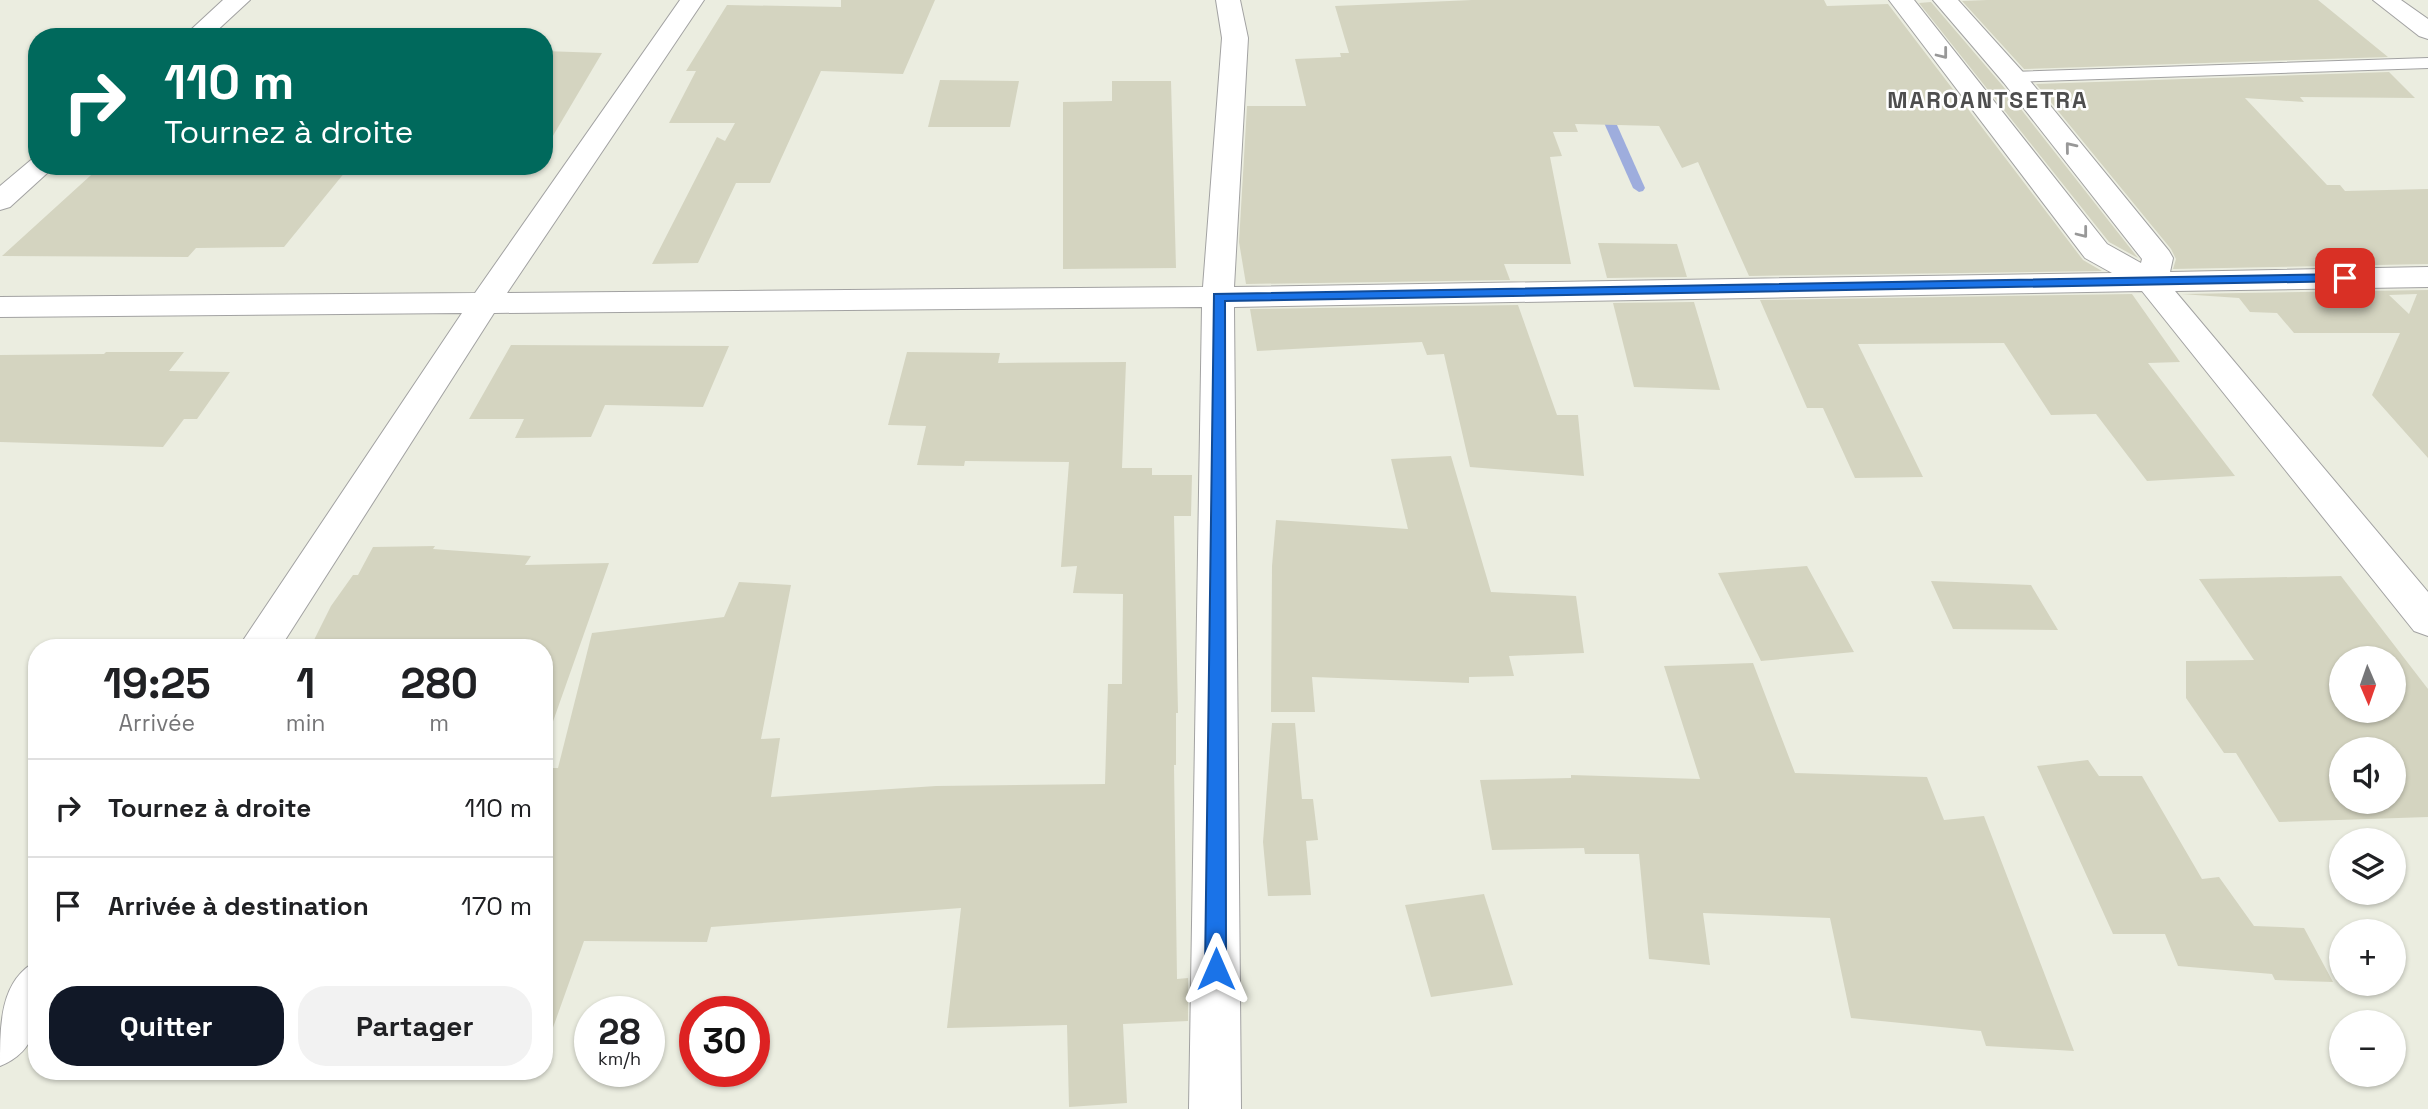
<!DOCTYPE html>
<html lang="fr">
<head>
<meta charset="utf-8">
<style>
	:root { --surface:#fff; --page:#f2f2f2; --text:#202124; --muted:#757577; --line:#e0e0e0; --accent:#111827 }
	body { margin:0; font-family:"Space Grotesk",sans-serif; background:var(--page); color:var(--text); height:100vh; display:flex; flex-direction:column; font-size:26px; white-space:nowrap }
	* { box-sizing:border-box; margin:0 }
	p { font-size:23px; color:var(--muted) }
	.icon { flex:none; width:38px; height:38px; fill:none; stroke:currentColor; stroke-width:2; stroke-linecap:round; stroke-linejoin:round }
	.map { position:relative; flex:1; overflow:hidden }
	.side { position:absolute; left:28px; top:639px; width:525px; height:441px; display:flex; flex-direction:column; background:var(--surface); border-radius:28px; box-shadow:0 2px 5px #0004 }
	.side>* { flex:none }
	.top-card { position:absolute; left:28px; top:28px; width:525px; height:147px; border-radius:28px; box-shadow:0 2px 5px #0004; background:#00695c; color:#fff; overflow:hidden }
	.needle { width:46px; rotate:178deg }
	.fabs { position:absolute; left:2329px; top:646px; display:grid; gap:14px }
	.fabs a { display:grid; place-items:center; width:77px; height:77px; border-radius:50%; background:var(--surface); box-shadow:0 2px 5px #0004; font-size:35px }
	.speed { position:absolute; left:574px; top:996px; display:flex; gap:14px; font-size:35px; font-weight:700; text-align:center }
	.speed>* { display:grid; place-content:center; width:91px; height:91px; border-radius:50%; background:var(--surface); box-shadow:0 2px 5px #0004; line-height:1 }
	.speed small { font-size:18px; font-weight:400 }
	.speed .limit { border:10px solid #d22; background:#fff; color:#111 }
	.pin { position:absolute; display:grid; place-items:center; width:60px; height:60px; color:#fff; margin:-30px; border-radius:14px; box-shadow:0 4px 10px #0006 }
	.me { position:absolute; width:77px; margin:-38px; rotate:0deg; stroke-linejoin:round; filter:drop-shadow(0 0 5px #0008) }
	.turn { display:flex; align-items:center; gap:24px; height:147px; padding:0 21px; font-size:32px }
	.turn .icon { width:91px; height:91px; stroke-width:2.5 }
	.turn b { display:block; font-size:49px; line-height:60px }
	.eta { display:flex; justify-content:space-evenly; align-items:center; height:119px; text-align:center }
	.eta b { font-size:42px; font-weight:600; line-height:49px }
	.action { display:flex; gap:14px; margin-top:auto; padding:14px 21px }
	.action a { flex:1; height:80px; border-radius:28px; background:var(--accent); color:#fff; font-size:28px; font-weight:600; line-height:80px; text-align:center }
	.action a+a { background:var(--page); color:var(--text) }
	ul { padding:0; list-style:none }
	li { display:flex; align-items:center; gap:21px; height:98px; padding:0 21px; border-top:2px solid var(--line) }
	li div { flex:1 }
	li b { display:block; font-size:26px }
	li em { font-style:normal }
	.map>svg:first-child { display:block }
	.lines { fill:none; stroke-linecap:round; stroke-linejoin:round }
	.stream { fill:#9eaddd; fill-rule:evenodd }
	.building { fill:#d4d4c0; fill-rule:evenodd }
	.lane-casing { stroke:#a2a2a2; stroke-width:2 }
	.street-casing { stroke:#a2a2a2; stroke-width:2 }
	.lane { fill:#fff; fill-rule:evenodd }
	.street { fill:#fff; fill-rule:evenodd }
	.oneway { stroke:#989898 }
	.route { fill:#1a73e8; stroke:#114b97; stroke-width:2 }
	.labels { text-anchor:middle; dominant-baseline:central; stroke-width:5; stroke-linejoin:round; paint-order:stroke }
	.far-district-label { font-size:23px; font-weight:bold; letter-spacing:2px; fill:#4e4e4e; stroke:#fff }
</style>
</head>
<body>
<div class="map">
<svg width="2428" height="1109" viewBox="0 0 2428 1109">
	<rect width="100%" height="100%" fill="#ebede0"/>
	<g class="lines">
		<!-- stream -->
		<path class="stream" d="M1599,105L1609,107L1645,188L1643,191L1639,192L1633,188L1597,107Z"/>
	</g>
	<!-- building -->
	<path class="building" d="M841,0H935L903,74L821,71L770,183H736L698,263L652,264L717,137L725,141L735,123H669L696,71H686L727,5L841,7Z
		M1472,0H1824L1827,6L1888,4L2083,260L2102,271L1749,276L1698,162L1682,168L1659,126L1575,124L1578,132H1553L1562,156L1550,157L1571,264H1504L1510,280L1246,284L1239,242L1247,106H1306L1295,59L1341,57L1340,53H1349L1335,6Z
		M1987,0H2318L2388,57L2024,69L1962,1Z
		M1931,2L2002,85L2138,258L2109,242L1919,3Z
		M544,51L602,53L544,151Z
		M2389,72L2415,98L2300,97L2304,102L2245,98L2327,185H2340L2345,191L2428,189V264L2173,269L2176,259L2171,249L2036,84Z
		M940,80L1019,81L1010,127H928Z
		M1112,81H1171L1176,268L1063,269V102L1112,101Z
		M101,166H350L284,247L196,248L188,257L2,256Z
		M1598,243L1677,244L1687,277L1607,278Z
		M2428,290V458L2372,395L2400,333H2294L2277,313L2250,312L2239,298L2181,294ZM2417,294L2409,314L2389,295Z
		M2132,294L2180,362L2148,363L2235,476L2147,481L2096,414L2051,415L2004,343L1858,344L1923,477L1855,478L1823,408H1807L1760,300Z
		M1694,302L1720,390L1634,387L1613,303Z
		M1518,305L1557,415H1578L1584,476L1470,467L1444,354L1427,355L1422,342L1257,351L1250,309Z
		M511,345L729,346L703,407L605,405L591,437L515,438L524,419H469Z
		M106,352H184L169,371L230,372L197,419H184L163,447L0,442V355L104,354Z
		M907,352L1000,353L998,363L1126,362L1122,468H1152V475H1192L1191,516H1174L1178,713H1176V765H1174L1177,979L1188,978V1021L1123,1024L1127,1103L1069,1107L1067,1025L947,1028L961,908L711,927L707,942L584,941L550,1036L544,1035V788L552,768H558L592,633L724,617L739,582L791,585L761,739L780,738L771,797L936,786L1105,784L1108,684H1122L1123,594L1073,593L1077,566L1061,567L1069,462L965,461L964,466L917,465L926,426L888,425Z
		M1451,456L1491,592L1576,596L1584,653L1509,656L1514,676L1469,677V683L1312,677L1315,712H1271L1272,566L1276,520L1408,529L1391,459Z
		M435,546L433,549L531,556L525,565L609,563L550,730L544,729V648H455L457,644L310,648L331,606L353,575H358L373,547Z
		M1807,566L1854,652L1761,661L1718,573Z
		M2341,576L2428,689V817L2279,822L2236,753H2224L2186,698V661L2254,660L2199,579ZM2342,658H2394V710H2342ZM2342,749H2394V802H2342Z
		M1931,581L2031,585L2058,630L1953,629Z
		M1753,663L1795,773L1927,777L1944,820L1984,816L2074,1051L1986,1046L1981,1031L1851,1018L1830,918L1703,913L1710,965L1649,959L1639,854H1585L1584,848L1492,850L1480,780L1571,778V775L1700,779L1664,666Z
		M1272,723H1295L1302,799H1313L1318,840L1306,841L1311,895L1268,896L1263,842Z
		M2088,760L2099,776H2142L2202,879L2219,877L2254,926L2304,928L2333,982L2275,980L2272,974L2178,966L2165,934H2113L2037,766Z
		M1484,894L1513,985L1431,997L1405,905Z"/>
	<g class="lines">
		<!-- lane casing -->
		<g class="lane-casing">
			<path id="lane" d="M2428,58V68L2013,82L2004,77L2013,72Z"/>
		</g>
		<!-- street casing -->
		<g class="street-casing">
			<path id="street" d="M223,0H250L210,37H183Z
				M680,0H704L507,293L1203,287L1222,38L1216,0H1240L1248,38L1234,287L2112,273L2085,258L1889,0H1914L2107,244L2141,263L2142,259L2004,83L1933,0H1958L2022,71L2169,251L2173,258L2170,272L2428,267V287L2175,291L2428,592V636L2414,631L2142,291L1234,307L1241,1109H1189L1202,307L494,313L280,648H238L462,313L0,317V297L475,293Z
				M2373,0H2401L2428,19V39L2419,36Z
				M37,158V166H55L10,207L0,210V186L31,160Z
				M37,961C37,1004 47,1047 0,1066C0,1024 0,980 37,961Z"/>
		</g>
		<!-- lane -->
		<use href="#lane" class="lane"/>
		<!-- street -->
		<use href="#street" class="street"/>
	</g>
	<!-- one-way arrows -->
	<defs><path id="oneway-chevron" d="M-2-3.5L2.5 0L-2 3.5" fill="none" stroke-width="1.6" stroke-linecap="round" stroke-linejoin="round" transform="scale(1.75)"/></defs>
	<g class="oneway">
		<use href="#oneway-chevron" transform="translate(1943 54) rotate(52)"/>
		<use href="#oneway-chevron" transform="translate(2070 147) rotate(-129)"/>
		<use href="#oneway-chevron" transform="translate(2083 233) rotate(52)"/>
	</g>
	<!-- route -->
	<path class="route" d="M2345,274L2350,275V281L1225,301L1226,969L1223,976L1216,979L1208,976L1205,969L1214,294Z"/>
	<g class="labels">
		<!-- far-district labels -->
		<g class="far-district-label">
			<text x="1988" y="100">MAROANTSETRA</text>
		</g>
	</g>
</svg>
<div class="fabs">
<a><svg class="needle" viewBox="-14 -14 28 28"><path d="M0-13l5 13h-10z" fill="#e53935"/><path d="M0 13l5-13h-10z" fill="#757577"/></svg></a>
<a><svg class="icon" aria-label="sound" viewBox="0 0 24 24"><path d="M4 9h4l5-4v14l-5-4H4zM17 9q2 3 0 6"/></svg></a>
<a><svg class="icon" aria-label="layers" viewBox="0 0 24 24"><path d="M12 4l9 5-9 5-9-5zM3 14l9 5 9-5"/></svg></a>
<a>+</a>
<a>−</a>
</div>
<div class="speed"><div>28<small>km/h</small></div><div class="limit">30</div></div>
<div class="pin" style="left:2345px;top:278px;background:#d93025"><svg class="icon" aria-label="arrive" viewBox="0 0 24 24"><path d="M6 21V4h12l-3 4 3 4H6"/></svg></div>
<svg class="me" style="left:1216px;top:969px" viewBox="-20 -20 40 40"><path d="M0-17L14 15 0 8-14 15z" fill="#1a73e8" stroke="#fff" stroke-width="4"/></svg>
<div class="top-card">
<div class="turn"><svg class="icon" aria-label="right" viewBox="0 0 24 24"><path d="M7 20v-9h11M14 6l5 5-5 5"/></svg><div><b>110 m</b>Tournez à droite</div></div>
</div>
<section class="side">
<div class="eta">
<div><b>19:25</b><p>Arrivée</p></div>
<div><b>1</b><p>min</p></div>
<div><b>280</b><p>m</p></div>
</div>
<ul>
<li><svg class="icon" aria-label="right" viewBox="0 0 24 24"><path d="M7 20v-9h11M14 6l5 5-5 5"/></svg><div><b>Tournez à droite</b></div><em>110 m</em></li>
<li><svg class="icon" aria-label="arrive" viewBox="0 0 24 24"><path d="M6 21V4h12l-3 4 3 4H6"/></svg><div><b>Arrivée à destination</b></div><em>170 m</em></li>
</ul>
<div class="action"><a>Quitter</a><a>Partager</a></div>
</section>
</div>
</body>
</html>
